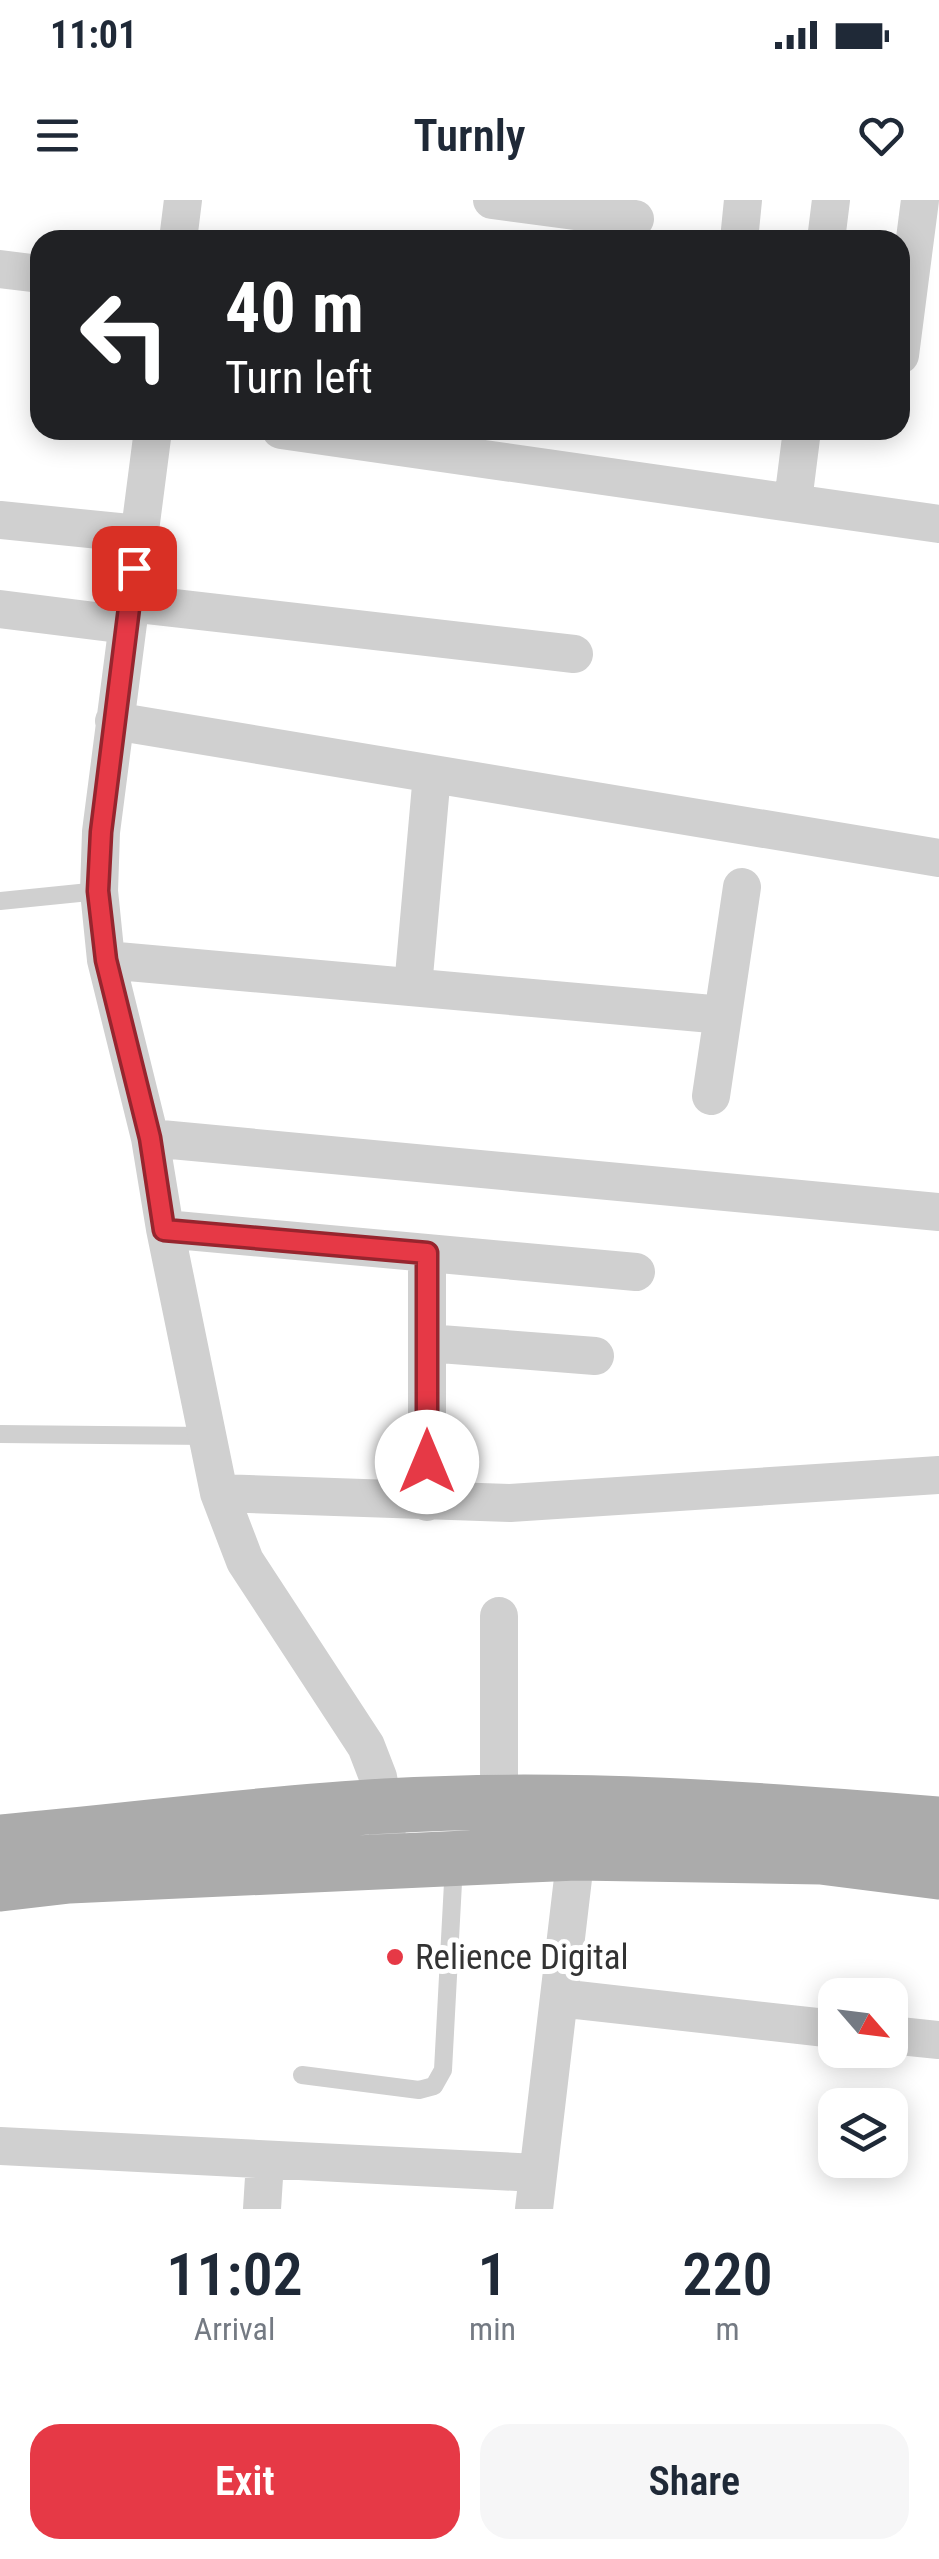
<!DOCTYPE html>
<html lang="en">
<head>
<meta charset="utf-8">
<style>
	:root { --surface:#fff; --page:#f6f6f7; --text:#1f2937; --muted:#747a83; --accent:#e63946 }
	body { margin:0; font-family:"Roboto Condensed",sans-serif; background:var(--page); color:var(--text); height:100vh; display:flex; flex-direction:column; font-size:38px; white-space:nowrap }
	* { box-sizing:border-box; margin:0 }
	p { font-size:32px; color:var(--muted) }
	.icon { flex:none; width:55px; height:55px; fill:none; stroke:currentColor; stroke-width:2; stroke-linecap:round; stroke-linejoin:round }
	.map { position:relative; height:2009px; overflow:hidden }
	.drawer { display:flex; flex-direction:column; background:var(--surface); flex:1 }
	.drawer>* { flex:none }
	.hud { position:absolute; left:30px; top:30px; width:880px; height:210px; border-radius:30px; box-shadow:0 5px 25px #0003; background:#202124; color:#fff; overflow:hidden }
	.needle { width:65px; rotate:118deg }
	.buttons { position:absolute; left:818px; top:1778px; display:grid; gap:20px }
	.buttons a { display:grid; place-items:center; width:90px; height:90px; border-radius:20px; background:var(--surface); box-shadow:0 5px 25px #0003; font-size:50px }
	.pin { position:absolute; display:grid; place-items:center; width:85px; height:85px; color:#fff; margin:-42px; border-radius:20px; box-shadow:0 5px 15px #0006 }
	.me { position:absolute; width:110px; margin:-55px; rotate:0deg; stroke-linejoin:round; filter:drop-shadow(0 0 8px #0008) }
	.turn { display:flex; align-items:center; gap:35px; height:210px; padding:0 30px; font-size:45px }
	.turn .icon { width:130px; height:130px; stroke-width:2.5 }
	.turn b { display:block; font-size:70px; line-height:85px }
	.eta { display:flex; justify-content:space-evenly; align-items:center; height:170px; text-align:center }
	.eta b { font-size:60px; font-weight:600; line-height:70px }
	.action { display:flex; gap:20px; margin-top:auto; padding:20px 30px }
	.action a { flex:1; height:115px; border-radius:30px; background:var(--accent); color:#fff; font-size:40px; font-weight:600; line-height:115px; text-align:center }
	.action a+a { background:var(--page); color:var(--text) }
	.status { display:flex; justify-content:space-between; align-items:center; height:70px; padding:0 50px; background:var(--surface); direction:ltr }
	.status svg { height:28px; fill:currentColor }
	header { display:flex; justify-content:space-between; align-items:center; height:130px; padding:0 30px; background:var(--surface); font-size:45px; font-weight:600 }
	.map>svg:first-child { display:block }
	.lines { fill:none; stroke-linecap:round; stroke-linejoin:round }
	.service { stroke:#d0d0d0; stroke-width:18 }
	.minor { stroke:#d0d0d0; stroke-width:38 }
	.primary { stroke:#ababab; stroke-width:55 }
	.route-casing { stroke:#96252e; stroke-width:25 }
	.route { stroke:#e63946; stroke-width:18 }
	.poi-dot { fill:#e63946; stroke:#fff; stroke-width:4 }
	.labels { text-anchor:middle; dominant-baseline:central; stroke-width:10; stroke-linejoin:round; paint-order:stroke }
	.poi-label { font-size:35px; fill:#333; stroke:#fff; text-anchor:start }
</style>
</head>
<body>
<div class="status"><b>11:01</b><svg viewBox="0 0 49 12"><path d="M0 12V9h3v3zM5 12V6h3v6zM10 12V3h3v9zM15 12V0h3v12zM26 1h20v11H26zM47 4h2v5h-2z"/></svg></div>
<header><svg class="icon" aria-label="menu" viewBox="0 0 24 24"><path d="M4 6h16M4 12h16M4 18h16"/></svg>Turnly<svg class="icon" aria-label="heart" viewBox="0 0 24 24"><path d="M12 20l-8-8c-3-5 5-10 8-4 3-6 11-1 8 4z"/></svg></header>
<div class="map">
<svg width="939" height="2009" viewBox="0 0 939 2009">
	<rect width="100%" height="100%" fill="#fff"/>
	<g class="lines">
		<!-- service -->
		<path class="service" d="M0,701L99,691
			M0,1234L207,1236
			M302,1875L419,1890L434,1886L443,1870L454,1664"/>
		<!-- minor -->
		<path class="minor" d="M492,0L635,19
			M178,40L183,0
			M739,40L743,0
			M826,40L831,0
			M0,69L40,74
			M900,155L920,0
			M153,230L101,632L99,691L106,760L150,938L165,1029L219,1293L245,1361L366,1546L378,1577L387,1629
			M281,230L939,324
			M793,301L802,230
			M0,320L139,334
			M130,403L574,454
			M0,409L127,425
			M114,521L939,658
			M106,760L723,815
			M413,787L432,574
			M711,896L742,687
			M150,938L939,1012
			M165,1029L636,1072
			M427,1143L595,1156
			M219,1293L510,1303L939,1275
			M427,1302V1053
			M499,1416V1603
			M559,1798L835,1829
			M890,1835L939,1840
			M0,1946L537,1973
			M262,2009L265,1962
			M534,2009L576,1653"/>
		<!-- primary -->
		<path class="primary" d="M0,1642C128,1631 257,1613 385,1606C570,1595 756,1609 939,1624
			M0,1684L69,1676L576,1653L821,1657L939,1672"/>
	</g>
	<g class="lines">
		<!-- route casing -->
		<g class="route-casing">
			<path id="route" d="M134,368L101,632L98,691L106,760L150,938L164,1030L427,1053V1262"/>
		</g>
		<!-- route -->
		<use href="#route" class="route"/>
	</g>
	<!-- markers -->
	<circle class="poi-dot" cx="395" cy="1757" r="10"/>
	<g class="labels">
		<!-- poi labels -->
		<g class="poi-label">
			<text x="415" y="1757">Relience Digital</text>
		</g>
	</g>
</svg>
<div class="buttons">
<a><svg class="needle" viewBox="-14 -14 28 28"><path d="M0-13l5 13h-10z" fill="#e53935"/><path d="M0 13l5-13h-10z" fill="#747a83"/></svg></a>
<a><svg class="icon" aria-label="layers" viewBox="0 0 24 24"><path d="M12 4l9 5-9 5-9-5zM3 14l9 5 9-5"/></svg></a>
</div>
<div class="pin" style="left:134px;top:368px;background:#d93025"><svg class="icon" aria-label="arrive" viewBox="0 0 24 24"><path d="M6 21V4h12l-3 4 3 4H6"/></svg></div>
<svg class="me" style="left:427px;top:1262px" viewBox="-20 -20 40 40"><circle r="19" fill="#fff"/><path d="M0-13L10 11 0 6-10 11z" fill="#e63946"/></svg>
<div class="hud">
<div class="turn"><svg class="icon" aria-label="left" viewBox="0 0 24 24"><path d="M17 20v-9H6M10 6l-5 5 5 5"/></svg><div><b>40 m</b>Turn left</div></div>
</div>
</div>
<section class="drawer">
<div class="eta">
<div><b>11:02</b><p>Arrival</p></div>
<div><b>1</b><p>min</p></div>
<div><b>220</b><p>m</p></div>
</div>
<div class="action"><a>Exit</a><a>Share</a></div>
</section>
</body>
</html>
